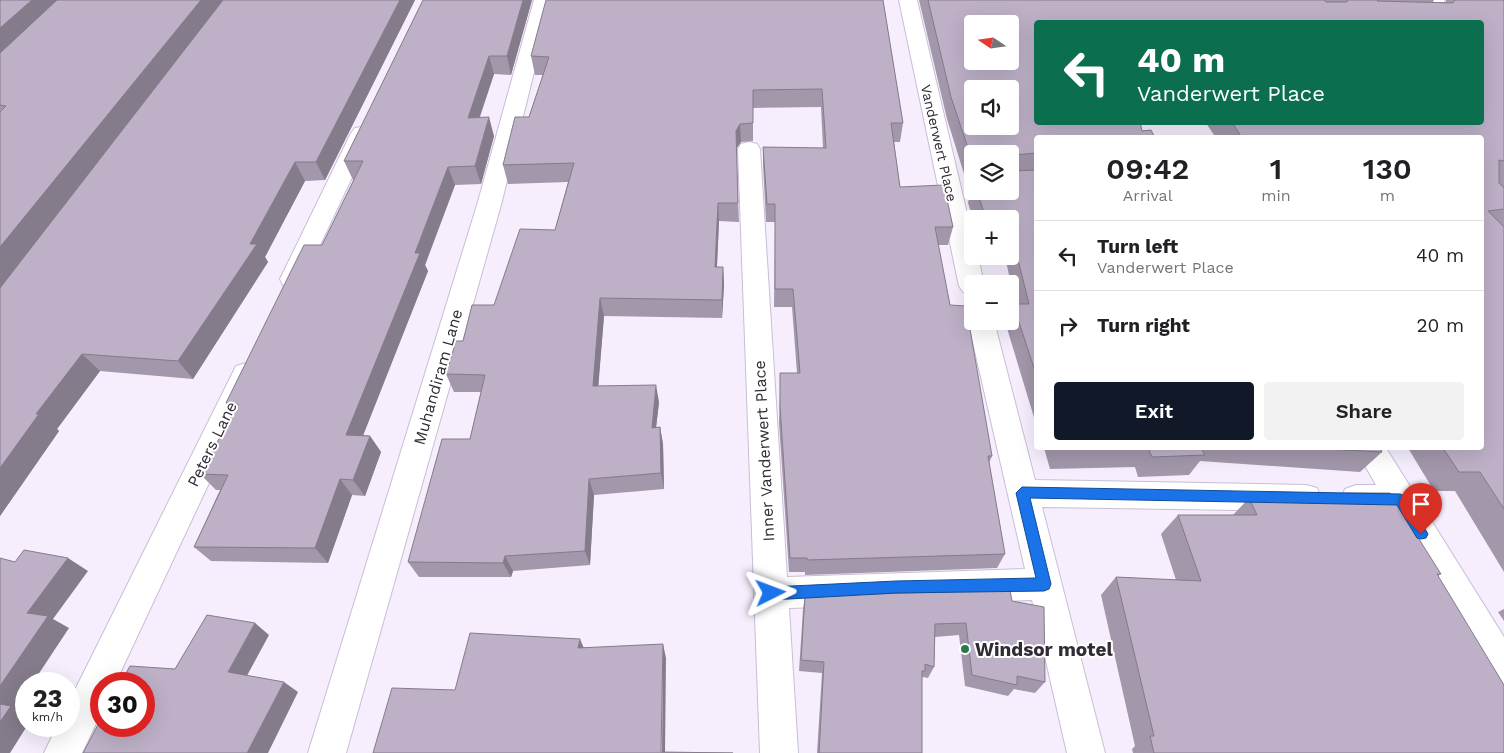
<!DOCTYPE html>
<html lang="en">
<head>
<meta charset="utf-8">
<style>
	:root { --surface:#fff; --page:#f2f2f2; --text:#202124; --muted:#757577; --line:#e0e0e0; --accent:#111827 }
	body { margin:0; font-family:"Work Sans",sans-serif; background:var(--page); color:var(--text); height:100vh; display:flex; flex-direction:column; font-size:19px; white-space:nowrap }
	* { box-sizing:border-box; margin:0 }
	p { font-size:16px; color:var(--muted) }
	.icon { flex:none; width:28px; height:28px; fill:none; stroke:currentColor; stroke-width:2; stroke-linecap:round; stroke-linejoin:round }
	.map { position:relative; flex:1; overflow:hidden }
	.drawer { position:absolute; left:1034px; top:135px; width:450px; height:315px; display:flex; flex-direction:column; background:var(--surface); border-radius:5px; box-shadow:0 5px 20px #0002 }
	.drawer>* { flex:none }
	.banner { position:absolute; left:1034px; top:20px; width:450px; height:105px; border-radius:5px; box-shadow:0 5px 20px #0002; background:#0b6e4f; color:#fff; overflow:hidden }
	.needle { width:32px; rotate:283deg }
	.buttons { position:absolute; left:964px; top:15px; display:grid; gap:10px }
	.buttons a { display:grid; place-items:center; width:55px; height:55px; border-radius:5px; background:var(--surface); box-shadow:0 5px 20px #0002; font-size:25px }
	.speed { position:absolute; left:15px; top:672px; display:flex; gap:10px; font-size:25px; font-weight:700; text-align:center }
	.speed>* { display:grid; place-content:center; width:65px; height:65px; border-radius:50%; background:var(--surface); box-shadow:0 5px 20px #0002; line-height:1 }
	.speed small { font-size:12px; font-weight:400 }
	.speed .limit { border:8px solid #d22; background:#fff; color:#111 }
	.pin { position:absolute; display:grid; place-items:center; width:42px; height:42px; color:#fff; margin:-51px -21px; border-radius:50% 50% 50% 0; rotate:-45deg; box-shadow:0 0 5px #0007 }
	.pin .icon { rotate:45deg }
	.me { position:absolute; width:55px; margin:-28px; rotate:87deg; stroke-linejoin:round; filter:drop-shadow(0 0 4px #0008) }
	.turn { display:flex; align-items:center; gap:18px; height:105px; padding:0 20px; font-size:22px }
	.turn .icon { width:65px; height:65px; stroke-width:2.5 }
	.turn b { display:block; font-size:35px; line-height:42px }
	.eta { display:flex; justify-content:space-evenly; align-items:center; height:85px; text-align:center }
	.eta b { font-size:30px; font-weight:600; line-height:35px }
	.cta { display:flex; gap:10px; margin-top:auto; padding:10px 20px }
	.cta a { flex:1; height:58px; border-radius:5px; background:var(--accent); color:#fff; font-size:20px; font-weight:600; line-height:58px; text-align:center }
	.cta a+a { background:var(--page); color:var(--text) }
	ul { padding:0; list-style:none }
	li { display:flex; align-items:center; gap:15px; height:70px; padding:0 20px; border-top:1px solid var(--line) }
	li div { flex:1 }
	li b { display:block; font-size:19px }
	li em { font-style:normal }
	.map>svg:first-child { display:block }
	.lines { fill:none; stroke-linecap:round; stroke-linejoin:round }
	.minor-casing { stroke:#cabdd5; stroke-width:2 }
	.minor { fill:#fff; fill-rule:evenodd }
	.wall { fill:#a397ab; fill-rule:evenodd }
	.shaded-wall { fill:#847b8b }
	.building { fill:#bdb0c7; stroke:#847b8b; fill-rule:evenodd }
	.route { fill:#1a73e8; stroke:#114b97 }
	.poi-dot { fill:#297a4b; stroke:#fff; stroke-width:2 }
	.labels { text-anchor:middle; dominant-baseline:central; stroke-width:4; stroke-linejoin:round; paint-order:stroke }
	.far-street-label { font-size:14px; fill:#312b35; stroke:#fff }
	.street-label { font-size:16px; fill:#312b35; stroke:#fff }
	.near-poi-label { font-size:19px; font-weight:bold; fill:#312b35; stroke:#fff; text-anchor:start }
</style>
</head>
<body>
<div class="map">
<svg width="1504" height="753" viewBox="0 0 1504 753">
	<rect width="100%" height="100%" fill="#f6eefd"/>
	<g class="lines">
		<!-- minor casing -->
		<g class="minor-casing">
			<path id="minor" d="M534,0H552L501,205L346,753H308L477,205Z
				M899,0H917L972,235V256H978L984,284H972V295L963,292L959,286Z
				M1426,0H1444L1448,10L1438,22H1366L1369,18L1375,17L1426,15L1430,10Z
				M362,127L369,128L373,133L304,279L301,285L292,288L283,285L280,279L351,133L355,128Z
				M749,142L757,144L760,149L787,577L1025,569L968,321L972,314V321H994L1035,480L1306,485L1317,488L1321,498L1317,508L1306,511L1042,507L1105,753H1067L1032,600L789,608L798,753H760L738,149L741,144Z
				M246,363L256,366L260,374L115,684H101V713L82,753H44L57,726H69V702L232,374L236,366Z
				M1355,448H1386L1504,637V687L1492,681L1392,513H1356L1345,509L1341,499L1345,489L1356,485H1376Z"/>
		</g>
		<!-- minor -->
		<use href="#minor" class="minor"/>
	</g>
	<!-- wall -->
	<path class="wall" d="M0,0H415L325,180L305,181L265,257L268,262L193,379L100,371L57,429L59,431L0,516Z
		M532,0L511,75L494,74L480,117L494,136L481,184L455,185L425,265L428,271L363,435L370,436L381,452L365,496L352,495L328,563L211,561L194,547L220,490H216L200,474L233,412L226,403L322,245L354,180H353L344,161Z
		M883,0L903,123L900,142H894L900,187L953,227L948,245H938L950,305L992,456L989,463L1005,554L997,568L805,575V572H789L779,423L780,390V373H797L792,307H774L775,222H766L763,165V147L823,148L821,107L753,108V141L741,142L736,149L739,222L719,221L717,267H723L724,285L722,318L604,316L598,386L659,402L656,428L660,427L663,444L664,489L594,495L590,565L513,571L511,577H419L408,562L470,439L481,392H454L446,374L463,341L494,305L555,230L568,182L508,184L503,165L529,117L543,75H535L531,56Z
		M919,0H1434L1433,2H1446V0H1504V572L1455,491H1434L1408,448H1481V138H1216L1206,123L1481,122V22H1036V424L1006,325L1007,321H1010V313L1013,304H1015L1005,256H1010V219H973L968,203L970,193L947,119ZM972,154L1010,191H972Z
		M1044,448H1380L1382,452L1360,472L1200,461L1189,475L1138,477L1135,467L1050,469Z
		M1249,498L1441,574L1438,576L1504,753H1133L1132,749L1135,746L1101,595L1116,577L1176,580L1161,534L1178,515H1233Z
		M805,596L1012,601L1045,682L1035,693L1014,689L1008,696L965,686L959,635L935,637L934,667L928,678L923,677L922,678V753H817L822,673L799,671L803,609Z
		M1504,609V621L1498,612Z"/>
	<!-- shaded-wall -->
	<path class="shaded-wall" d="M32,0H64L0,58V28Z
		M201,0H225L0,288V247Z
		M400,0H415L325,180L316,162Z
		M523,0H532L511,75L507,56Z
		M489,56L494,74L473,136L468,118Z
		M489,117L494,136L481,184L475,166Z
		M740,124L741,142L736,149V131Z
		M295,162L305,181L265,257L268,262L193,379L178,361L250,244Z
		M448,167L455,185L425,265L428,271L357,451L346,435Z
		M718,203L719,221L716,285L715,267Z
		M723,267L724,285L722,318V300Z
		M600,298L604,316L597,403L593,386Z
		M82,354L100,371L57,429L59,431L0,516V468L36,414Z
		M656,385L659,402L654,445L652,428Z
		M660,427L663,444L664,489L661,473Z
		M370,436L381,452L365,496L353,480Z
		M340,479L352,495L328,563L315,548Z
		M589,479L594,495L590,565L585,551Z
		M505,556L513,571L511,577L503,563Z
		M68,558L88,571L53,619L69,628L32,684H26V692L16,708L26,712V726H27L10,753H0V686L27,613Z
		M255,623L269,635L243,683L228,672Z
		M580,639L586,653L578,648Z
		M663,644L666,658L665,753H662Z
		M284,682L298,692L268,753H247Z"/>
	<!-- building -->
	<path class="building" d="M0,0H32L0,28Z
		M57,0H201L0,247V112L6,106L0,105V53Z
		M223,0H400L316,162H295L250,244H257L178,361L82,354L36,414H39L0,468V288Z
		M423,0H523L507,56H489L468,118L489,117L475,166L448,167L415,253H420L346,435L370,436L353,480L340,479L315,548L194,547L228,475L200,474L238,404L226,403L294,265L304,245H322L363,161H344Z
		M546,0H883L903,123H891L900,187L944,185L953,227H935L950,305L966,306L992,456H988L1005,554L807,560V558H790L780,406V373H800L793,289H775V204H767L763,147L826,148L822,89L753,90V123L740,124L736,131L738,203H718L715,267H723L722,300L600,298L593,386L656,385L652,428L660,427L661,473L589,479L585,551L505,556L503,563L408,562L442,439H470L485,375L446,374L456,341H463L472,305H494L520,229L555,230L574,163L503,165L515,117H529L549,57L531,56Z
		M928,0H1324L1326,2H1347V0H1378L1377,1L1453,3L1455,0H1504V161L1499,160V183L1504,188V209L1488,211L1504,227V509L1480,472H1459L1443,448H1481V138H1242L1232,122H1481V22H1036V122H1140L1142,131L1151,130L1155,138H1036V153L1015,155V167L1012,168V171L1036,170V374L1013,304H1029L1010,227V219H986L977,191H1010V154H972V160L951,97ZM972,24H1010V61H972ZM972,89H1010V126H972Z
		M1060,448H1136L1061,449Z
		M1148,448H1201L1205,455L1152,457Z
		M1306,448H1380L1382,452Z
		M1348,493H1390L1441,574H1437L1504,685V753H1154L1150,736H1154L1116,577L1201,581L1178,515H1257L1249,498Z
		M24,550L68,558L27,613L48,616L0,686V558L15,562Z
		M1010,590L1012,601L1044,607L1045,682L1017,676V685L972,675L966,623L935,624L934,667L925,664V671H922V753H819L824,662L801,660L805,596Z
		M207,615L255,623L228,672L284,682L247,753H83L101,719V726H144V684H120L130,666L175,669Z
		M470,633L580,639L578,648L663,644L661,752L733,753H373L392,688L455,690Z
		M0,704L11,706L0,722Z"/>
	<!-- route -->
	<path class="route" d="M1022,487L1400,494L1405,496L1428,534L1426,538L1421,539L1417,538L1397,505L1030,498L1051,584L1049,589L1044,591L896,593L771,600L766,598L764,593L766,589L771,587L896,581L1036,578L1016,493Z"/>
	<!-- markers -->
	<circle class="poi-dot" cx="965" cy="649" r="5"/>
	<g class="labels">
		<!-- far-street labels -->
		<g class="far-street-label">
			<text transform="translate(939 143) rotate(77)">Vanderwert Place</text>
		</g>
		<!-- street labels -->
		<g class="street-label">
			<text transform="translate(438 377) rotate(-74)">Muhandiram Lane</text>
			<text transform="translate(212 444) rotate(-64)">Peters Lane</text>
			<text transform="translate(764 451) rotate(-93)">Inner Vanderwert Place</text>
		</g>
		<!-- near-poi labels -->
		<g class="near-poi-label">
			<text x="975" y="649">Windsor motel</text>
		</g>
	</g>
</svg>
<div class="buttons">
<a><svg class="needle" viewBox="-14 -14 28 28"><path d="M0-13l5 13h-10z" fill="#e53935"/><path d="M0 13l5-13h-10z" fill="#757577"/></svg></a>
<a><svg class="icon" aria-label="sound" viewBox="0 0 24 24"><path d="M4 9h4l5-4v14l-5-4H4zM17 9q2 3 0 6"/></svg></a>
<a><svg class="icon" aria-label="layers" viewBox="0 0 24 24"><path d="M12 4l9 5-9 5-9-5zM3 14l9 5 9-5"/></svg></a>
<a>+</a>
<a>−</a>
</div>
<div class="speed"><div>23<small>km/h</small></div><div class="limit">30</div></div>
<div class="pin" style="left:1421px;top:534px;background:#d93025"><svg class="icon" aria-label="arrive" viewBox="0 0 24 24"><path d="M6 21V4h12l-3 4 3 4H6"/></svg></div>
<svg class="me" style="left:771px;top:593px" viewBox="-20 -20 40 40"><path d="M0-17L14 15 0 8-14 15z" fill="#1a73e8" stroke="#fff" stroke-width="4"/></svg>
<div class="banner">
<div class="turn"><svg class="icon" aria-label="left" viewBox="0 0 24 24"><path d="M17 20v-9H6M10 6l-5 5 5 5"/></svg><div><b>40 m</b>Vanderwert Place</div></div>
</div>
<section class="drawer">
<div class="eta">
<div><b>09:42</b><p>Arrival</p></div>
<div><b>1</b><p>min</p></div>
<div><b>130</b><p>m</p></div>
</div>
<ul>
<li><svg class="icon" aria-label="left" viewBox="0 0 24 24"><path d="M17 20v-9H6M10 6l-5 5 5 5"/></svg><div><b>Turn left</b><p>Vanderwert Place</p></div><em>40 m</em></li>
<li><svg class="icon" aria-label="right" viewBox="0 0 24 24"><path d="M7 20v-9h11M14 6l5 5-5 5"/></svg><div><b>Turn right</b></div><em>20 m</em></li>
</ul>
<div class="cta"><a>Exit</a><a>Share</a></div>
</section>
</div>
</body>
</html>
